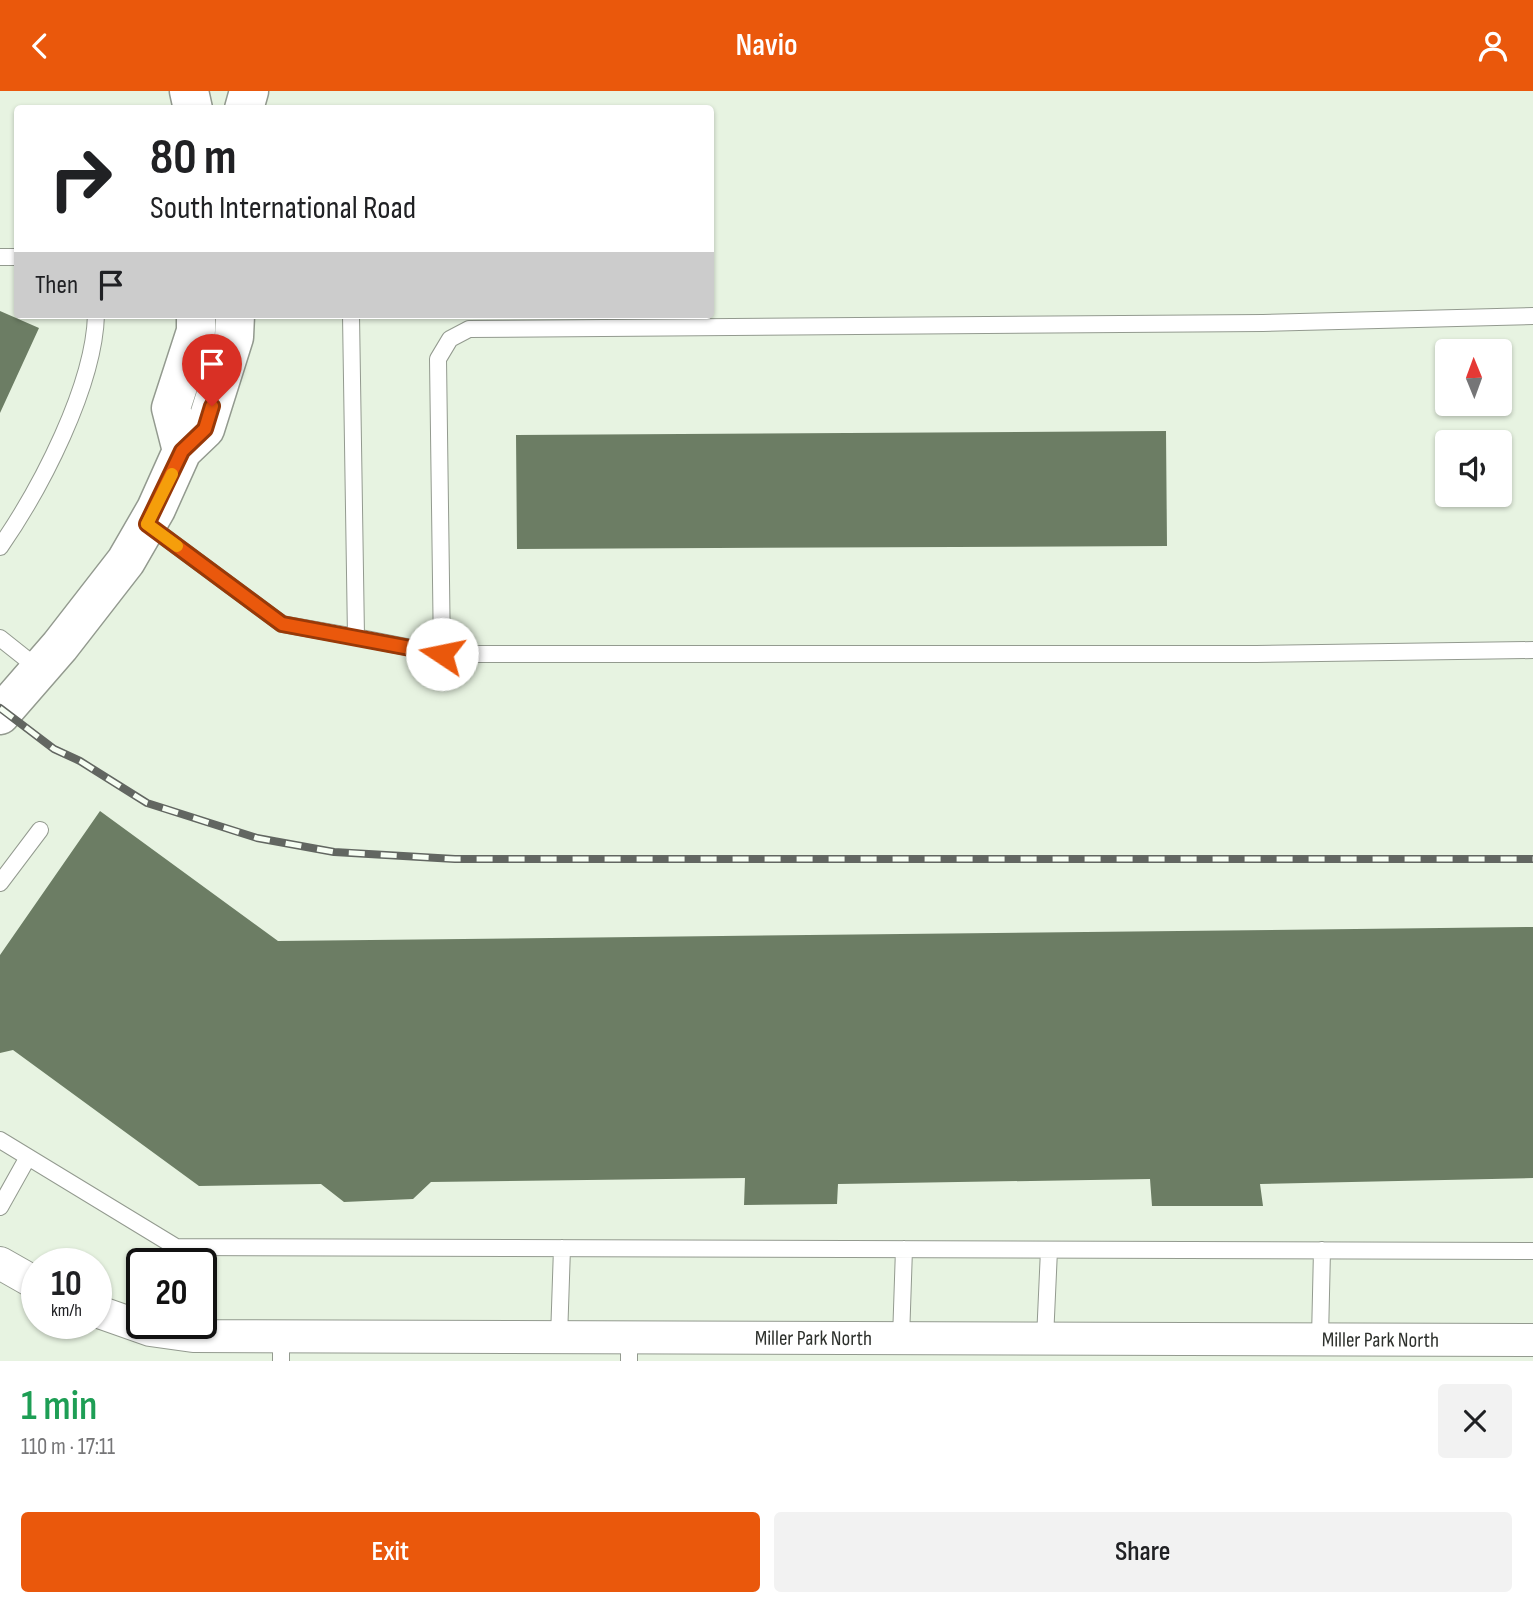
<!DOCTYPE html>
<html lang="en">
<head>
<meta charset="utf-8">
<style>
	:root { --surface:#fff; --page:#f2f2f2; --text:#202124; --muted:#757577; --accent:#ea580c }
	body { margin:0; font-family:"Sofia Sans Condensed",sans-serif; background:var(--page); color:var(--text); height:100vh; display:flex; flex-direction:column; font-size:26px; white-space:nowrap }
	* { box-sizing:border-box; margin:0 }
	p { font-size:23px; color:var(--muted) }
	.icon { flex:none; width:38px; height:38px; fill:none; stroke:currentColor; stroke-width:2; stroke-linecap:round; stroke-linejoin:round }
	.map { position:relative; height:1270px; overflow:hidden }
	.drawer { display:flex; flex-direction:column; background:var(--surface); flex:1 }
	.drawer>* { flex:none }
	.top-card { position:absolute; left:14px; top:14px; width:700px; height:214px; border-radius:7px; box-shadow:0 2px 5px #0004; background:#fff; color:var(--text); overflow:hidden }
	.needle { width:46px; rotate:359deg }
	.tools { position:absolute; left:1435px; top:248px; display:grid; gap:14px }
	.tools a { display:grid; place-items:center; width:77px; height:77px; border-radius:7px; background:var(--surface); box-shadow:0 2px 5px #0004; font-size:35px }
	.speed { position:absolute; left:21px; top:1157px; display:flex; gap:14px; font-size:35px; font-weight:700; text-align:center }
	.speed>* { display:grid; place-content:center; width:91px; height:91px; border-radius:50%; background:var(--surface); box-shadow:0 2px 5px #0004; line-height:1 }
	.speed small { font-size:18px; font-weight:400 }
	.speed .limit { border:4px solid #111; border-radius:10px; background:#fff; color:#111 }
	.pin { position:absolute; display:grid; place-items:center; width:60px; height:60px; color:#fff; margin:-72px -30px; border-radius:50% 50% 50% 0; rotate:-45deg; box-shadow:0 0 7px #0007 }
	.pin .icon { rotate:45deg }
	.me { position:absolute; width:77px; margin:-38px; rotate:281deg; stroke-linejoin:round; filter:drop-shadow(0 0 5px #0008) }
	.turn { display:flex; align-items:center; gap:24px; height:147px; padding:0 21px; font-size:32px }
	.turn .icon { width:91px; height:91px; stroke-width:2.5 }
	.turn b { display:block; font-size:49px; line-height:60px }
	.then { display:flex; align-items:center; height:66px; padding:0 21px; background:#0003; gap:14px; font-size:26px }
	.round { display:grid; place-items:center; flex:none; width:74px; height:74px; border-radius:7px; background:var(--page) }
	.head { display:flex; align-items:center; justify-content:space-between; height:119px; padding:0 21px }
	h1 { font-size:42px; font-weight:600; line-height:52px; color:#1e9e55 }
	.primary-button { display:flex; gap:14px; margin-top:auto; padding:14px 21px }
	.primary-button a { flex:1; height:80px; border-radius:7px; background:var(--accent); color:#fff; font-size:28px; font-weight:600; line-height:80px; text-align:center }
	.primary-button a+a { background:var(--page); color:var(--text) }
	header { display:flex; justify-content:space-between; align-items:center; height:91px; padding:0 21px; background:var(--accent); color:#fff; font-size:32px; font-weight:600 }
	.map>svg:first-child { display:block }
	.built { fill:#e7f3e1; fill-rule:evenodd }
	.building { fill:#6c7d64 }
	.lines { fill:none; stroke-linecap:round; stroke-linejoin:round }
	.service-casing { stroke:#939a8f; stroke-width:18 }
	.minor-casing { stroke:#939a8f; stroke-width:34 }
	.tertiary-casing { stroke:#939a8f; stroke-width:41 }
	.secondary-casing { stroke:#939a8f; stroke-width:41 }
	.service { stroke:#fff; stroke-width:16 }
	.minor { stroke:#fff; stroke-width:32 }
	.tertiary { stroke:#fff; stroke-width:38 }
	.secondary { stroke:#fff; stroke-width:38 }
	.rail-casing { stroke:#626661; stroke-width:8 }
	.rail { stroke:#f6fef3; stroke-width:5; stroke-dasharray:16; stroke-linecap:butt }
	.route-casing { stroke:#983908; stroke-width:18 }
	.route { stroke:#ea580c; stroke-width:12 }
	.slow { stroke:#f59e0b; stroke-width:12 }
	.labels { text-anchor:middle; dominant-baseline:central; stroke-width:7; stroke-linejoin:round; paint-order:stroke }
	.street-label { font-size:21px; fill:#2d302c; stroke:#f6fef3 }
</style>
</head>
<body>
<header><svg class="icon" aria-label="back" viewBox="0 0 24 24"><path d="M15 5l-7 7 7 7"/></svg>Navio<svg class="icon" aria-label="person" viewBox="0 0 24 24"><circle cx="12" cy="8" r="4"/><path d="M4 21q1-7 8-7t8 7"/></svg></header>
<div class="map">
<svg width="1533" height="1270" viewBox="0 0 1533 1270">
	<rect width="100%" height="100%" fill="#f6fef3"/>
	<!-- built -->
	<path class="built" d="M0,0H1533V1270H0ZM18,18H710V224H18ZM1447,261H1500V313H1447ZM1447,352H1500V404H1447ZM37,1172H96V1232H37ZM142,1172H201V1232H142Z"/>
	<!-- building -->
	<path class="building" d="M0,220L39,237L0,322Z
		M1166,340L1167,455L517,458L516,344Z
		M100,720L278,850L1533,836V1087L1260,1093L1263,1115H1152L1150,1088L838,1093L837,1113L744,1114L745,1087L431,1091L413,1108L344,1111L321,1093L199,1095L13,959L0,962V864Z"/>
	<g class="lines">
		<!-- service casing -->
		<g class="service-casing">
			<path id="service" d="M0,166H18
				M147,433L282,533L356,546L351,224
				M0,456C41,397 94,295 96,224
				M356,546L442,563H1256L1533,559
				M0,547L39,578
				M442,563L438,268L450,248L469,238L1263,232L1533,225
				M0,792L40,739
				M0,1049L176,1156L1533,1160
				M0,1116L28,1066
				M559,1247L562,1157
				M1320,1247L1322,1159
				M629,1248V1270
				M901,1248L904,1158
				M1045,1248L1049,1159
				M281,1270V1246"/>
		</g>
		<!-- minor casing -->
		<g class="minor-casing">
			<g id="minor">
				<path d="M0,1172L37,1193"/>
				<path id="s1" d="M96,1220L150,1239L193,1245L1533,1249"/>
			</g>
		</g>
		<!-- tertiary casing -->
		<g class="tertiary-casing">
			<path id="tertiary" d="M182,360L171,317L196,240V224
				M0,624L60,555L126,470L156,418L182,360L205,338L234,246L235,224"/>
		</g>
		<!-- secondary casing -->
		<g class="secondary-casing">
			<path id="secondary" d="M189,0L193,18
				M244,18L249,0"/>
		</g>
		<!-- service -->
		<use href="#service" class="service"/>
		<!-- minor -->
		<use href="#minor" class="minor"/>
		<!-- tertiary -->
		<use href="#tertiary" class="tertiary"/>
		<!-- secondary -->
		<use href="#secondary" class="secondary"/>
		<!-- rail casing -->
		<g class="rail-casing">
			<path id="rail" d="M0,617L54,658L80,670L147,712L257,747L334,761L455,768H1533"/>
		</g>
		<!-- rail -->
		<use href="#rail" class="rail"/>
	</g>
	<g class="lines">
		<!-- route casing -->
		<g class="route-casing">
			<path id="route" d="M212,315L205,338L182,360L147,433L282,533L442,563"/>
		</g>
		<!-- route -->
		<use href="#route" class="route"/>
		<!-- slow -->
		<path class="slow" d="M172,383L147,433L177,455"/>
	</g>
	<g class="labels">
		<!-- street labels -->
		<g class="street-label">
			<text stroke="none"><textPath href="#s1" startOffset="721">Miller Park North</textPath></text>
			<text stroke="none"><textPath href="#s1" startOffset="1288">Miller Park North</textPath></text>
		</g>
	</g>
</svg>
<div class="tools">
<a><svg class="needle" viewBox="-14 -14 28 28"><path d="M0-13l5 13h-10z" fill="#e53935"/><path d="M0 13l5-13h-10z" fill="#757577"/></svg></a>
<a><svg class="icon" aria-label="sound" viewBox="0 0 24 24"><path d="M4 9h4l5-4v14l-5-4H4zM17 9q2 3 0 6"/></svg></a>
</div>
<div class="speed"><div>10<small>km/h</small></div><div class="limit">20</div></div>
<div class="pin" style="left:212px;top:315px;background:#d93025"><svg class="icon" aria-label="arrive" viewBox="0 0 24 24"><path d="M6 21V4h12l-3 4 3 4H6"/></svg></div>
<svg class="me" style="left:442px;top:563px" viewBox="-20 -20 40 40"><circle r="19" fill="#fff"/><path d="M0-13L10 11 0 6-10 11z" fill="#ea580c"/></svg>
<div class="top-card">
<div class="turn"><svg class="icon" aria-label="right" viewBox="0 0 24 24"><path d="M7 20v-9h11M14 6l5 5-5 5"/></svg><div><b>80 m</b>South International Road</div></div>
<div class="then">Then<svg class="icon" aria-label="arrive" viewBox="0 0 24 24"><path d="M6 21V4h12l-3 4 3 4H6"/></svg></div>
</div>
</div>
<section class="drawer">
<div class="head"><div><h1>1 min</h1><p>110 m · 17:11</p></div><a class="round"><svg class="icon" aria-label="close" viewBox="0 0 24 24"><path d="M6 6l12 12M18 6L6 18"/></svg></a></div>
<div class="primary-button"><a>Exit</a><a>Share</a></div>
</section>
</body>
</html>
